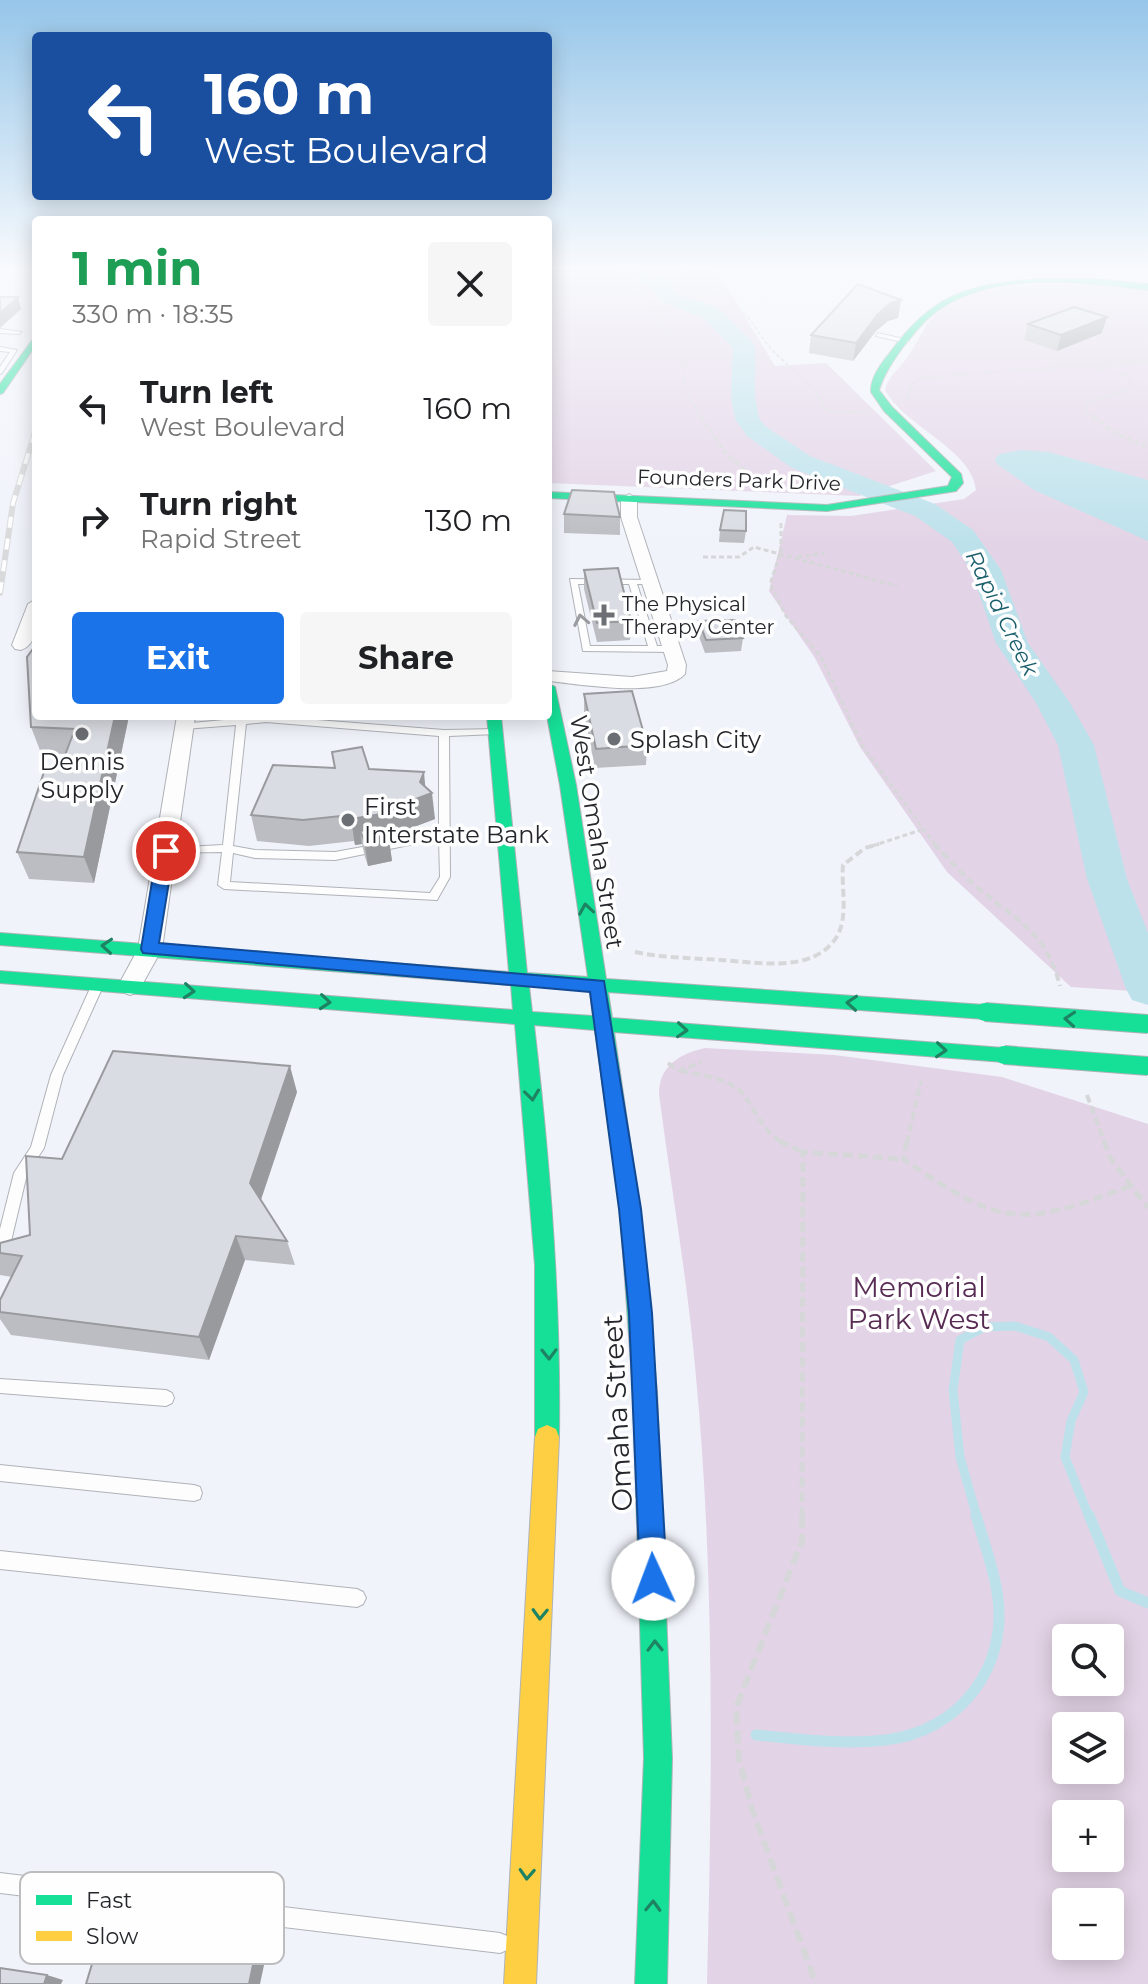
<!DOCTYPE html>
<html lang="en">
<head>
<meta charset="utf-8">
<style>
	:root { --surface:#fff; --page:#f6f6f6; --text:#202124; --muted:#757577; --accent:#1a73e8 }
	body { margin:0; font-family:Montserrat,sans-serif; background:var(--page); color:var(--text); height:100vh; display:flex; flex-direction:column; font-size:30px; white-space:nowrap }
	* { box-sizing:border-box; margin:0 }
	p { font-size:26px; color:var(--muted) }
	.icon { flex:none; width:44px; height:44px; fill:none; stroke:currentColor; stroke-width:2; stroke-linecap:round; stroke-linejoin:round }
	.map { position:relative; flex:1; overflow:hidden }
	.details { position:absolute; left:32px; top:216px; width:520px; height:504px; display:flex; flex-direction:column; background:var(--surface); border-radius:8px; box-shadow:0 4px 20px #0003 }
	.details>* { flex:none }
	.hud { position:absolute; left:32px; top:32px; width:520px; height:168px; border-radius:8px; box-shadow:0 4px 20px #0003; background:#1a4fa0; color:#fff; overflow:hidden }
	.tools { position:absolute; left:1052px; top:1624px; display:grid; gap:16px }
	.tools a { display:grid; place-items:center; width:72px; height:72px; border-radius:8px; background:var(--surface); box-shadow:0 4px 20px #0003; font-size:40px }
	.pin { position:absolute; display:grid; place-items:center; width:68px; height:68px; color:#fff; margin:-34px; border:4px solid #fff; border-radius:50%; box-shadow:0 2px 8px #0007 }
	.me { position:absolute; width:88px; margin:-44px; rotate:358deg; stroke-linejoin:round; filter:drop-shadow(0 0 6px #0008) }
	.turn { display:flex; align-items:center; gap:28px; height:168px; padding:0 40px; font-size:36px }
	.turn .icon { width:104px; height:104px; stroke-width:2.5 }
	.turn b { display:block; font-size:56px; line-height:68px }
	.round { display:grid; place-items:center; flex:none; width:84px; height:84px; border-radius:8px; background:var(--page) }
	.headline { display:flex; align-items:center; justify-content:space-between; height:136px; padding:0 40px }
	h1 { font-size:48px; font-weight:700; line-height:60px; color:#1e9e55 }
	.cta { display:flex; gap:16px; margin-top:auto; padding:16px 40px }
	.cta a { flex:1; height:92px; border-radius:8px; background:var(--accent); color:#fff; font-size:32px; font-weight:700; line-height:92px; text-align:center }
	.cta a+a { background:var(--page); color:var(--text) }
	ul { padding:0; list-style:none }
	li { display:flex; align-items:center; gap:24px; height:112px; padding:0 40px }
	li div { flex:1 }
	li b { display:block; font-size:30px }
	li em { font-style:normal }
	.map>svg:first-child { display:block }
	.green { fill:#e3d3e6; fill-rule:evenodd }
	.water { fill:#bce1eb }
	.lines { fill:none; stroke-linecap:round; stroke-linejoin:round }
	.stream-far1 { stroke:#bce1eb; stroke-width:9 }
	.stream { stroke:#bce1eb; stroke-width:11 }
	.river { fill:#bce1eb; fill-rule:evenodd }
	.lane-casing { stroke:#afb2b7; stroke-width:2 }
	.street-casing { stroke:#afb2b7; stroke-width:2 }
	.fast-casing { stroke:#afb2b7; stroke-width:2 }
	.slow-casing { stroke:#afb2b7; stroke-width:2 }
	.path-far4 { stroke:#d6d7d9; stroke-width:2; stroke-dasharray:4 2; stroke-linecap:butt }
	.path-far3 { stroke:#d6d7d9; stroke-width:3; stroke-dasharray:5 3; stroke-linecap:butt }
	.path-far2 { stroke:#d6d7d9; stroke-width:4; stroke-dasharray:8 4; stroke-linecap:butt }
	.path-far1 { stroke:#d6d7d9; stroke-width:5; stroke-dasharray:10 5; stroke-linecap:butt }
	.path { stroke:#d6d7d9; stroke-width:6; stroke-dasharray:13 6; stroke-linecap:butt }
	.lane { fill:#fdfdfe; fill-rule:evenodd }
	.street { fill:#fdfdfe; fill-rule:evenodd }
	.fast { fill:#16e098; fill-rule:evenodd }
	.slow { fill:#ffcf43; fill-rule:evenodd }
	.rail-casing { stroke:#d8d9db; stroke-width:6 }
	.rail { stroke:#fefefe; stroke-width:4; stroke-dasharray:11; stroke-linecap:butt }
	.fast-bridge-casing { stroke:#afb2b7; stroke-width:20; stroke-linecap:butt }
	.fast-bridge { stroke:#16e098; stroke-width:18 }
	.wall { fill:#bbbdc2 }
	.shaded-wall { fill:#989a9e }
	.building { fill:#d9dce2; stroke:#989a9e; stroke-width:2 }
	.oneway { stroke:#9b9c9f }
	.oneway2 { stroke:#1d8362 }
	.route { fill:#1a73e8; stroke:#114b97; stroke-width:2 }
	.poi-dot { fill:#6b6e73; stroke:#fefefe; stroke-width:3 }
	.labels { text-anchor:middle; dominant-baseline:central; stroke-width:7; stroke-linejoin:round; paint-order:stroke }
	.far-street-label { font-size:20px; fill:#24262b; stroke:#fefefe }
	.far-poi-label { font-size:20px; fill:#24262b; stroke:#fefefe; text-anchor:start }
	.far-water-label { font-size:22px; font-style:italic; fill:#1a5e6c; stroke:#fefefe }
	.poi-label { font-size:24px; fill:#24262b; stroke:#fefefe; text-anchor:start }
	.street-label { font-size:24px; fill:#24262b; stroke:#fefefe }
	.near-park-label { font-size:28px; fill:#572b53; stroke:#fefefe }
	.near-street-label { font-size:28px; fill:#24262b; stroke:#fefefe }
	.key { fill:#fefefe; stroke:#bdbdbf; stroke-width:2 }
	.key-label { font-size:22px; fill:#24262b }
</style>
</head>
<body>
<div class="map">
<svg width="1148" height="1984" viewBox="0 0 1148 1984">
	<rect width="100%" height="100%" fill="#f0f3fa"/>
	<!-- green -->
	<path class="green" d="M548,268H715L775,366L826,363L936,471L859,496L548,483Z
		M1092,285L1148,290V992L1071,987L947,872L860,747L815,658L769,591L787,515L851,516L964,499L976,490C972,449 905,427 885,390C889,374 901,368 909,355C917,343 925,323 936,314C976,281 1044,284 1092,285Z
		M705,1048L834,1055L1002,1077L1148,1124V1984H707C712,1782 715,1579 696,1377C688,1282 671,1188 659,1094C659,1066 679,1054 705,1048ZM1066,1638H1110V1682H1066ZM1066,1726H1110V1770H1066ZM1066,1814H1110V1858H1066ZM1066,1902H1110V1946H1066Z"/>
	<!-- water -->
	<path class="water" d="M1021,450L1049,452L1148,480V541L1034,490L997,464L995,459L1000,454Z"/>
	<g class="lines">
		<!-- stream-far1 -->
		<path class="stream-far1" d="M977,1517L960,1457L953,1390L960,1340L984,1327L1015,1326L1049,1337L1074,1360L1084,1392L1071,1421L1065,1457L1089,1517"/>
		<!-- stream -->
		<path class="stream" d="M1089,1515L1120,1591L1148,1603
			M756,1735C799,1739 842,1745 885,1740C960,1732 1010,1666 997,1592C993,1566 983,1540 976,1515"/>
		<!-- river -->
		<path class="river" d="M620,268H644L668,281L677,294L719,308L752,342L755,347V397L759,418L765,426L810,456L935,504L973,530L1001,570L1028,643L1070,703L1094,745L1127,879L1148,933V1005L1132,1000L1126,989L1087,879L1058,745L1036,703L996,643L971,570L952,542L915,516L792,468L747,436L735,419L731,397L733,348L703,318L662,302L653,289Z"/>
		<!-- lane casing -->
		<g class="lane-casing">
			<path id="lane" d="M0,329L22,332L19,334L0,333Z
				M878,333L908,340L909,341L906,343L876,336Z
				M0,347L17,350L2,373L0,374V367L10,352L0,351Z
				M570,579L653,580V584H637L657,646H672L676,649L672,652L583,651ZM578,584H629L648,646H590Z
				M266,716L444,730L499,729L501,731L496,734L449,736L450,877L437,900L224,889L218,885L222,852L162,853L161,851L162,849L166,848L223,845L236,725L184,729L179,726L181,724ZM266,722L439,736V833L335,852L255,850L233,846L246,724ZM439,839L440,877L430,893L230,882L233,853L255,858L335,860Z
				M98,980L104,984L63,1075L44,1148L27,1174L7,1258L5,1262L0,1264V1229L14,1173L31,1147L51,1075L92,984Z
				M0,1379L166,1390L172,1393L174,1398L172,1403L166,1406L0,1393Z
				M0,1465L194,1485L200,1487L202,1493L200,1499L194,1501L0,1481Z
				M0,1551L357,1589L363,1592L366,1598L363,1604L357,1607L0,1569Z
				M0,1873L500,1933L507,1936L510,1943L507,1950L500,1953L0,1893Z"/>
		</g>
		<!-- street casing -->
		<g class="street-casing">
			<path id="street" d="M629,494L637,499V517L686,665L685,674C661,699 581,684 548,681V671L632,677L667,671L668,665L621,517V499Z
				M36,599C36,615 40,644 21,650L15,649L12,645L28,604Z
				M177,716H195L162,949L138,992L130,995L122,992L118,986L138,949Z"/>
		</g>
		<!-- fast casing -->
		<g class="fast-casing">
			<path id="fast" d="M1036,279H1095L1148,284V290C1081,282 989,269 932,315C921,324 912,336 903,347C893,361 884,374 879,390L892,407L961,474L963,483L956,491L827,511L548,498V492L827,505L948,486L952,477L884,411L871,392C870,379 880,365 889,354C932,295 965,285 1036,279Z
				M36,335V345L3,393L0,394V384Z
				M548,683L555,687L576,785L606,979L985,1005L991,1007L994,1012L991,1017L985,1019L608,992L612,1018L1004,1048L1011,1050L1013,1055L1011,1060L1004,1062L614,1032L640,1209L657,1392L672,1758L667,1984H635L644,1758L633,1392L620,1209L595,1030L534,1025C550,1162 561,1299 559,1437L556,1445L547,1449L538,1445L535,1437V1265L515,1024L0,983V971L513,1010L511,985L0,945V933L509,972L487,716H501L527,973L588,977L560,785L547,716ZM529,986L590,991L593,1016L532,1012Z"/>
		</g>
		<!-- slow casing -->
		<g class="slow-casing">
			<path id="slow" d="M547,1425L556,1429L559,1437L536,1984H504L535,1437L538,1429Z"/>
		</g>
		<!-- path-far4 -->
		<path class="path-far4" d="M585,268L597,281L627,288L659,308L660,325L683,361L685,391L703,419
			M679,268L747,316L770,348L816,392L826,410L837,413L868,411
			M1090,366L1127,376L1132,382L1124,391L1084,404V411L1096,419
			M907,400L910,386L919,379L930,377L1148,361"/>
		<!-- path-far3 -->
		<path class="path-far3" d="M701,417L727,455L764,486
			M1093,417L1117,434L1148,447
			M781,523V551L771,581L772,588L786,616L821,657L863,747L936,846
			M703,557H739L754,547L897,586
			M797,557L825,553
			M872,846L921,830"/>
		<!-- path-far2 -->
		<path class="path-far2" d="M934,844C948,858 962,874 978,888C1018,922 1046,931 1060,986
			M635,952C664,958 692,958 721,960C757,962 812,974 836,938C849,918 841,887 843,865L865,848L879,844
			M668,1063L679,1071L702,1062
			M681,1071C699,1075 726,1077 740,1091C757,1109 760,1131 784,1143
			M1087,1095L1105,1143
			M907,1143L921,1081"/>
		<!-- path-far1 -->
		<path class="path-far1" d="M779,1141L803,1152
			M907,1141L903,1159C1002,1226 1017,1229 1130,1186
			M1104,1141L1110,1158L1148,1208
			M802,1517L803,1152L903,1159"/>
		<!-- path -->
		<path class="path" d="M802,1515V1541L736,1708L739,1759L752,1809L816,1984"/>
		<!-- lane -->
		<use href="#lane" class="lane"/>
		<!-- street -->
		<use href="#street" class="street"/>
		<!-- fast -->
		<use href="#fast" class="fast"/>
		<!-- slow -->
		<use href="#slow" class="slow"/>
		<!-- rail casing -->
		<g class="rail-casing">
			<path id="rail" d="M0,593L13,503L36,429"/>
		</g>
		<!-- rail -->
		<use href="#rail" class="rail"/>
		<!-- fast-bridge casing -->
		<g class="fast-bridge-casing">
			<path id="fast-bridge" d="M985,1012L1148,1024
				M1004,1055L1148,1066"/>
		</g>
		<!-- fast-bridge -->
		<use href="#fast-bridge" class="fast-bridge"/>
	</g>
	<!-- wall -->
	<path class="wall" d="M901,300L898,318L888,321L876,331L853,361L809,353L811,335Z
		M1028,324L1102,333L1057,351L1024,340Z
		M564,514L620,517V535L564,533Z
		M720,530L746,531L744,543L719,542Z
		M584,570L631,621L630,640L597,642L584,589Z
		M699,621L743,638L741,651L705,653L698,634Z
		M584,694L647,745L646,765L595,768L584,713Z
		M129,716L94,883L29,879L17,852L60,768L66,754L41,753L31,727Z
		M369,769L425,786L435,819L390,836L391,839H389L392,861L368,866L365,857L362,844L355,845L354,841L309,846L257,841L251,815Z
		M297,1092L261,1200L287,1241L295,1265L245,1260L209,1360L11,1335L0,1319V1300L12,1277L0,1275V1243L30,1235L62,1159Z"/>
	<!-- shaded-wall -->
	<path class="shaded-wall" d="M18,297L21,309L0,328V313Z
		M901,300L898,318L888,321L876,331L853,361L856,343L878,314L891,303Z
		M1107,317L1102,333L1057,351L1061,335Z
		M115,716H129L94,883L84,857Z
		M424,772L426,795L432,793L435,819L390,836L391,839H389L392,861L368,866L364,840L360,831L362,844L355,845L351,819L386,810L420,782Z
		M290,1066L297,1092L258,1208L250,1183Z
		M236,1236L245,1260L209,1360L199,1337Z
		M257,1946L267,1951L260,1984H249Z
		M47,1975L63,1980L61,1984H44Z"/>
	<!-- building -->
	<path class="building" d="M858,284L901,300L891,303L878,314L856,343L811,335Z
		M0,297H18L0,313Z
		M1074,307L1107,317L1061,335L1028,324Z
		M572,490L614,492L620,517L564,514Z
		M724,510L746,511V531L720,530Z
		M618,568L631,621L597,623L584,570Z
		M735,620L743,638L706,640L699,621Z
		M35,646H36V716H115L84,857L17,852L45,769L60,768L75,729L31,727L27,657Z
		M632,691L647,745L596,749L584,694Z
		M362,747L369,769L424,772L420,782L432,793L386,810L387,813L351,819L350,815L303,820L251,815L273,765L335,768L332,752Z
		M385,826L388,835L364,840L360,831Z
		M113,1051L290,1066L250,1183L287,1241L236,1236L199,1337L0,1312V1300L22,1256L0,1253V1243L30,1235L26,1156L62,1159Z
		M104,1924L257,1946L249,1984H86Z
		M0,1968L47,1975L44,1984H0Z"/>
	<!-- one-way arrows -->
	<defs><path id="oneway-chevron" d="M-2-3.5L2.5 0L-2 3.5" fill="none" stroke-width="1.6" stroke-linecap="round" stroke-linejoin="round" transform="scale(2)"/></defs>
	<use class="oneway" href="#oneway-chevron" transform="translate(581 620) rotate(-101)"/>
	<g class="oneway2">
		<use href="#oneway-chevron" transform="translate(586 909) rotate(-99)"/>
		<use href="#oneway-chevron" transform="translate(107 946) rotate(-176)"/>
		<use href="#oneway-chevron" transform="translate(189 991) rotate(5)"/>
		<use href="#oneway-chevron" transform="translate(325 1002) rotate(5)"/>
		<use href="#oneway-chevron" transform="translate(852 1003) rotate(-176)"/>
		<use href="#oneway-chevron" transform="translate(1070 1019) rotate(-176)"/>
		<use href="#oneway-chevron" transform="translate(682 1030) rotate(4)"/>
		<use href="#oneway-chevron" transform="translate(941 1050) rotate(4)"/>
		<use href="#oneway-chevron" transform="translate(532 1095) rotate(83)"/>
		<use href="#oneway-chevron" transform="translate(549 1354) rotate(89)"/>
		<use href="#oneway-chevron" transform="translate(540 1614) rotate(92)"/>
		<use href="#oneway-chevron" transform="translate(655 1646) rotate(-91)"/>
		<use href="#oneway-chevron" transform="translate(527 1874) rotate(93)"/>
		<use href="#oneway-chevron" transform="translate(653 1906) rotate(-88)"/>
	</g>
	<!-- sky -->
	<linearGradient id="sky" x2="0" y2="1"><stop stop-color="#96c6e9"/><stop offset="0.49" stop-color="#f8fafd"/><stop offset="1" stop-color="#f8fafd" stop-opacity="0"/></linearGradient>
	<rect width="1148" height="546" fill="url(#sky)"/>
	<!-- route -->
	<path class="route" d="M166,846L174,851L159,943L604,981L641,1209L652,1313L667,1579L663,1589L653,1593L644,1589L640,1579L629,1313L619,1209L590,992L143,953L141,949L157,851Z"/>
	<!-- markers -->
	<g class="poi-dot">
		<path d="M600 603h8v8h8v8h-8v8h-8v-8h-8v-8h8z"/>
		<circle cx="82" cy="734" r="8"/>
		<circle cx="614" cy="739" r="8"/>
		<circle cx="348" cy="820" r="8"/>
	</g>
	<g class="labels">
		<!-- far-street labels -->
		<g class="far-street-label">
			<text transform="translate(739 480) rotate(2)">Founders Park Drive</text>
		</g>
		<!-- far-poi labels -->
		<g class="far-poi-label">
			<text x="622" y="604">The Physical<tspan x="622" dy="23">Therapy Center</tspan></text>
		</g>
		<!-- far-water labels -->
		<g class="far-water-label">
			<text transform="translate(1002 613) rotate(64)">Rapid Creek</text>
		</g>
		<!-- poi labels -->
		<g class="poi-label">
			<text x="630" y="739">Splash City</text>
			<text x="82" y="761" text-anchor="middle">Dennis<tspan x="82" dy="28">Supply</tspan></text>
			<text x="364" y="806">First<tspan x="364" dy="28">Interstate Bank</tspan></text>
		</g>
		<!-- street labels -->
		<g class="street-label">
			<text transform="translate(597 832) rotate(81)">West Omaha Street</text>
		</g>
		<!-- near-park labels -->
		<g class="near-park-label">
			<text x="919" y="1287">Memorial<tspan x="919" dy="32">Park West</tspan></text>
		</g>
		<!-- near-street labels -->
		<g class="near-street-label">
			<text transform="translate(617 1413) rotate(-93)">Omaha Street</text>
		</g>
	</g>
	<!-- legend -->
	<rect x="20" y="1872" width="264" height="92" rx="12" class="key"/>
	<rect x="36" y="1895" width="36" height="10" fill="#16e098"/>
	<rect x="36" y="1931" width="36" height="10" fill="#ffcf43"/>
	<g class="key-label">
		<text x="86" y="1908">Fast</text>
		<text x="86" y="1944">Slow</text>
	</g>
</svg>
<div class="tools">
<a><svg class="icon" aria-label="search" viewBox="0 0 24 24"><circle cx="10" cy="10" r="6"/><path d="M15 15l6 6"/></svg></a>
<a><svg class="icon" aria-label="layers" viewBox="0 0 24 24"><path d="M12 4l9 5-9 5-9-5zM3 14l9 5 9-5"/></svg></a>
<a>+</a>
<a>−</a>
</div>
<div class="pin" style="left:166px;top:851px;background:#d93025"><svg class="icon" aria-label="arrive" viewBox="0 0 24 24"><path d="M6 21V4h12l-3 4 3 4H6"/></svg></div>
<svg class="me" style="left:653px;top:1579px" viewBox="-20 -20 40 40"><circle r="19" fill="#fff"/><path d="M0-13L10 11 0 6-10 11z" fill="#1a73e8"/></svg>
<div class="hud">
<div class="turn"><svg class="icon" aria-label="left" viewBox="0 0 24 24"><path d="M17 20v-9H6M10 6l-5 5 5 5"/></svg><div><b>160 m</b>West Boulevard</div></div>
</div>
<section class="details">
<div class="headline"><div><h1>1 min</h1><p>330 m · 18:35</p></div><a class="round"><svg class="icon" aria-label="close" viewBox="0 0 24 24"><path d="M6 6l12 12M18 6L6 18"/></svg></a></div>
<ul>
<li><svg class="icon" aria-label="left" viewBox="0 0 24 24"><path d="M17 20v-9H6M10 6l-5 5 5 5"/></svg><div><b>Turn left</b><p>West Boulevard</p></div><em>160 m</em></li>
<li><svg class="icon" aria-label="right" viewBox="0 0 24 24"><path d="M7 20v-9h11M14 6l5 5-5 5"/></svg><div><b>Turn right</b><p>Rapid Street</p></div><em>130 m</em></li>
</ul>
<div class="cta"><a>Exit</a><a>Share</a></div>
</section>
</div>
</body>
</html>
